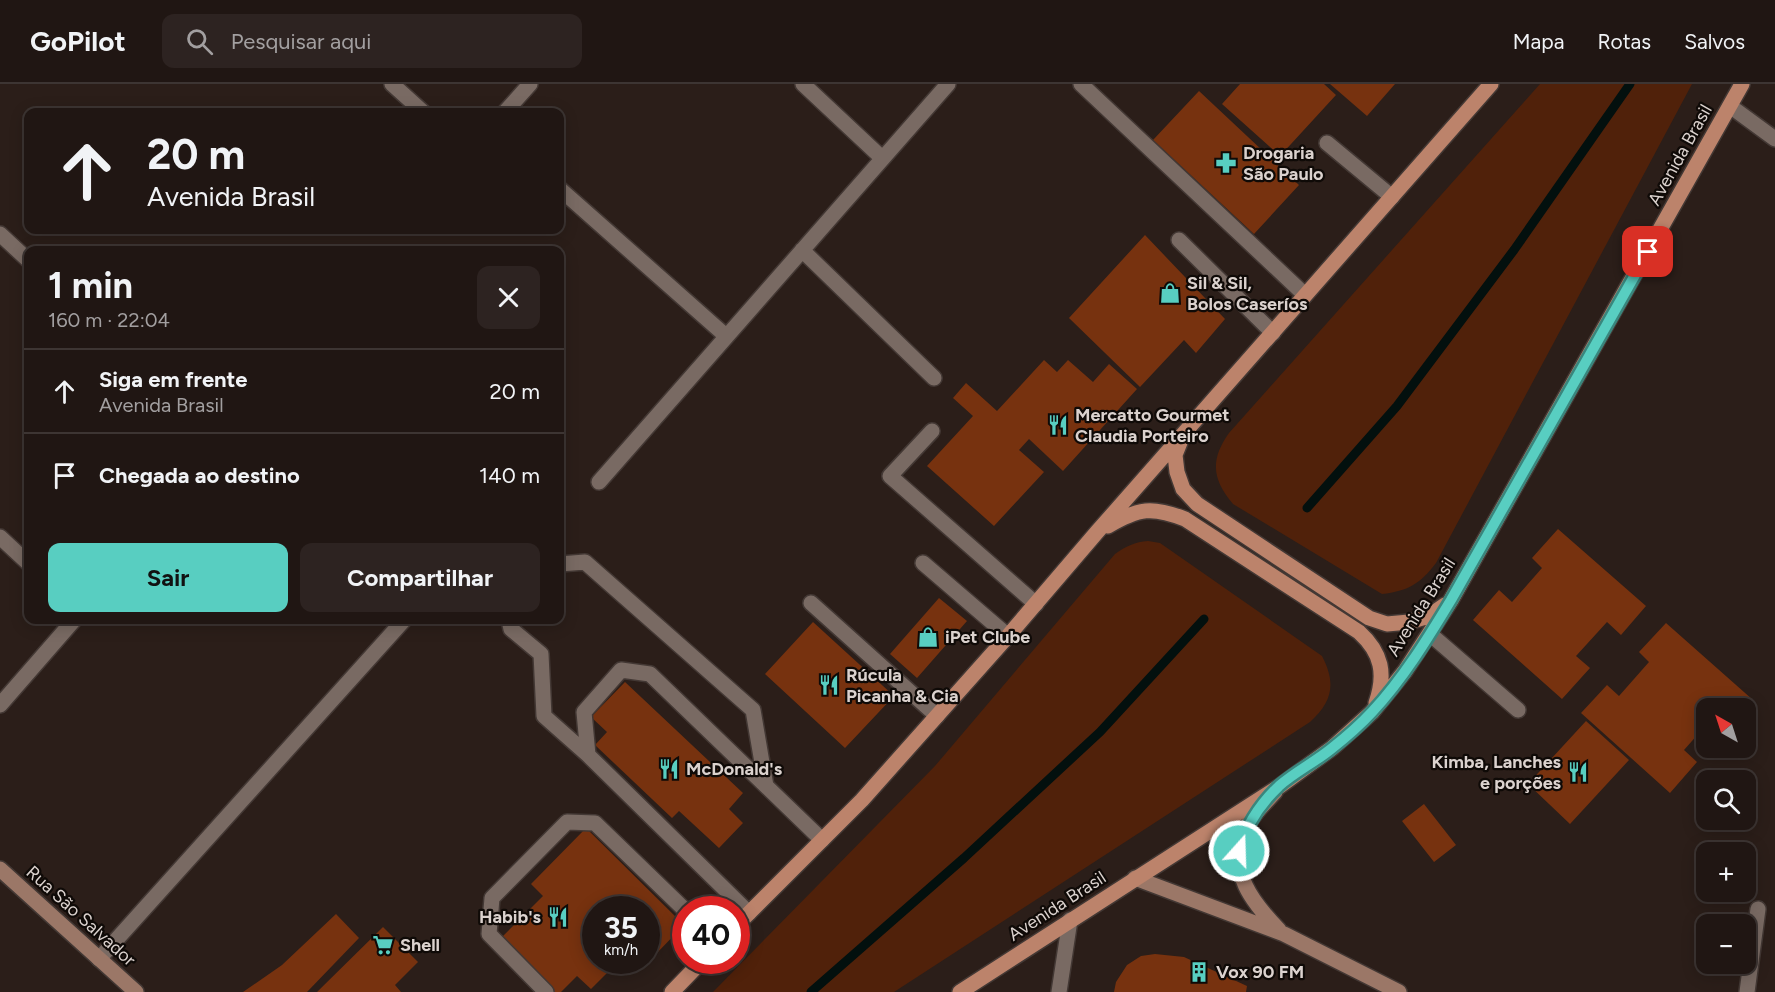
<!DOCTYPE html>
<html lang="pt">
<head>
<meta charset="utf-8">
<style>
	:root { --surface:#201613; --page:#2d2321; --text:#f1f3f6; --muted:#a29fa0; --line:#3d3533; --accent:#58cec1 }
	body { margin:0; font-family:Figtree,sans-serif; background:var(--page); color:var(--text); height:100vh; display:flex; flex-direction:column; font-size:22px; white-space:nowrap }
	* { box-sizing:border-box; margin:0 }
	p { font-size:20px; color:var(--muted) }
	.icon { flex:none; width:33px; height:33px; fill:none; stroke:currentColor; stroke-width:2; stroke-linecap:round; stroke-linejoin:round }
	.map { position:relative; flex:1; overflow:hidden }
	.sheet { position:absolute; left:24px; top:162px; width:540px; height:378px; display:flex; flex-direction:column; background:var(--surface); border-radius:12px; box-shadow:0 3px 15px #0003,0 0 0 2px var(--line) }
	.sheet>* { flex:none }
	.top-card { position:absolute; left:24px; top:24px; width:540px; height:126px; border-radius:12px; box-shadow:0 3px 15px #0003,0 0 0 2px var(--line); background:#201613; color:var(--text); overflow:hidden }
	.needle { width:39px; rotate:321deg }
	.tools { position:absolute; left:1696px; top:614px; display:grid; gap:12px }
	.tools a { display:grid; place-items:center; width:60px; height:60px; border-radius:12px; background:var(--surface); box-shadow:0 3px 15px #0003,0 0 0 2px var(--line); font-size:30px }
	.speed { position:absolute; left:582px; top:812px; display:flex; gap:12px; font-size:30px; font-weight:700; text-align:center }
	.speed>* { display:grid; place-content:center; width:78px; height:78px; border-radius:50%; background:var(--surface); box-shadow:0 3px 15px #0003,0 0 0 2px var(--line); line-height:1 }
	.speed small { font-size:15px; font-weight:400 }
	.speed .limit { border:9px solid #d22; background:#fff; color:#111 }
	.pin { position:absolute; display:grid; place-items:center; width:51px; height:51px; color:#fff; margin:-26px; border-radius:12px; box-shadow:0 3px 9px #0006 }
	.me { position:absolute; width:66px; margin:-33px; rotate:20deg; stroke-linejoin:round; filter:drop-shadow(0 0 4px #0008) }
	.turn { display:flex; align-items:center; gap:21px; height:126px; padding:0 24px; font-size:27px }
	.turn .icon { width:78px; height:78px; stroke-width:2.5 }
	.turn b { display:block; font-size:42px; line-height:51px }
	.round { display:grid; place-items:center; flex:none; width:63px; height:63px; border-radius:12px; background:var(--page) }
	.head { display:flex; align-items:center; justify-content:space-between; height:102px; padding:0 24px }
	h1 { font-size:36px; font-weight:700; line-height:45px }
	.button { display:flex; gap:12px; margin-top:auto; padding:12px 24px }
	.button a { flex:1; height:69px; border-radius:12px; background:var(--accent); color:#111; font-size:24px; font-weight:700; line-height:69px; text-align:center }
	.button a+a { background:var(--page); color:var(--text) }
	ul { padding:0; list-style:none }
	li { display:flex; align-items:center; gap:18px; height:84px; padding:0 24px; border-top:2px solid var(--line) }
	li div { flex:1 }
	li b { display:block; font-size:22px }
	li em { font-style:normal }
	header { display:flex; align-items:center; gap:36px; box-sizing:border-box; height:84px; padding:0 30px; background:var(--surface); border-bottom:2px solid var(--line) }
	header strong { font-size:28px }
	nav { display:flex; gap:33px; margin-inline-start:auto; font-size:21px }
	.search { width:420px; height:54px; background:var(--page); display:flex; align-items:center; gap:15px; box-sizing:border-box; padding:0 21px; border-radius:12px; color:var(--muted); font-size:22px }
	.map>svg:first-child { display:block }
	.green { fill:#50210a }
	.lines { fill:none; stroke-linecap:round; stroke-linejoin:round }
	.stream { stroke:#03100e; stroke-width:9 }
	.building { fill:#77320f }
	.lane-casing { stroke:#433834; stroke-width:18 }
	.street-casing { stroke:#433834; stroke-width:18 }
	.secondary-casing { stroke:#433834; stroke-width:18 }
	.primary-casing { stroke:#433834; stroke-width:18 }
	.lane { stroke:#796a63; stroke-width:15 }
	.street { stroke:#796a63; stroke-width:15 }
	.secondary { stroke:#9b7767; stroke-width:15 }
	.primary { stroke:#bc836b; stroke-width:15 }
	.route-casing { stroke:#39867d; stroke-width:15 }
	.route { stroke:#58cec1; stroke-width:10 }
	.labels { text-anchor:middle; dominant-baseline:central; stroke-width:4.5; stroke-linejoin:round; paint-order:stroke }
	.poi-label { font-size:18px; font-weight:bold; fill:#dbd2ce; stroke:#0f0a07; text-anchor:start }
	.street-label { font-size:18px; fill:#dbd2ce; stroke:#0f0a07 }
</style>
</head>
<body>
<header>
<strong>GoPilot</strong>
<div class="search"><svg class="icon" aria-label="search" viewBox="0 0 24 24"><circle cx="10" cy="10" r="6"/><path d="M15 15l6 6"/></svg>Pesquisar aqui</div>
<nav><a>Mapa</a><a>Rotas</a><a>Salvos</a></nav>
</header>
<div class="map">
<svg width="1775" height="908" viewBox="0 0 1775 908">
	<rect width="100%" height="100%" fill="#2b1e19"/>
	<!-- green -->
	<path class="green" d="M1540,0H1692L1436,479C1420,500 1408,507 1382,510L1233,420C1212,395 1210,376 1229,349Z
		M1148,457L1160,459L1322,572C1336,599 1333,617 1310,638L894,908H713L935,682L1115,470C1126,462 1135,458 1148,457Z"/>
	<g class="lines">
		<!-- stream -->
		<path class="stream" d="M1307,424L1397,322L1514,166L1630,0
			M811,908L964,774L1100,648L1204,535"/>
	</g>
	<!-- building -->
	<path class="building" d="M1240,0H1324L1336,11L1280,72L1222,20Z
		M1330,0H1395L1367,32Z
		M1199,7L1299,101L1254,150L1153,56Z
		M1145,151L1225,235L1196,269L1184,256L1140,303L1069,234Z
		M1044,276L1057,288L1068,276L1093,298L1109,280L1137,305L1063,387L1029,355L1019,366L1044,388L994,442L927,382L973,332L953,314L966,299L997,327Z
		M1558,445L1646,522L1621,551L1607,538L1576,572L1590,584L1562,615L1473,536L1499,506L1512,518L1542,484L1532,474Z
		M939,514L967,537L917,594L890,570Z
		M813,538L894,612L845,664L765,590Z
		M1666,539L1753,616L1746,624H1707V640L1684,666L1697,678L1670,709L1581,629L1607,601L1619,612L1649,578L1639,568Z
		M625,598L743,709L729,725L743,739L719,764L679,727L672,734L595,661L607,648L591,633Z
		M1586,637L1629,676L1570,740L1528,700Z
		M1424,720L1456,761L1434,778L1402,737Z
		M586,744L684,841L654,872L646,864V825H596V876H620L591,905L577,892L561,908H551L499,856L543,812L531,800Z
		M336,830L359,854L307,908H243L282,881Z
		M383,843L418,878L395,901L401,908H317Z
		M1155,870L1184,873L1247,902L1246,908H1114L1116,898L1127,881L1141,872Z"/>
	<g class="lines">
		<!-- lane casing -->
		<g class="lane-casing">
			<path id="lane" d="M1327,59L1392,113
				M1179,156L1273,249
				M923,479L1008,552
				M560,480L585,478L753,626L766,702
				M811,519L937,632
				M509,536L511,545L541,570L544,632L588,671
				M1430,550L1518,626
				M749,829L588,671L584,628L621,586L650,590L822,756
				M546,908L489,850L492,814L567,738L595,739L686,827"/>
		</g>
		<!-- street casing -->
		<g class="street-casing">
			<path id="street" d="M392,0L423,28
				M803,0L882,74
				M1081,0L1305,211
				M1730,22L1775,55
				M505,28L530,0
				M560,105L726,252
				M0,150L28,176
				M802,166L934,294
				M932,347L890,392L1036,520
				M599,398L948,0
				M0,453L28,479
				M0,621L74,536
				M99,875L404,536
				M1059,908L1070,836
				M1747,908L1758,825"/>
		</g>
		<!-- secondary casing -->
		<g class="secondary-casing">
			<path id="secondary" d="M1275,708C1264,720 1250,733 1244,748C1228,789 1253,819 1279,846
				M0,785L136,908
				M1135,794L1284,850L1399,908"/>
		</g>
		<!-- primary casing -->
		<g class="primary-casing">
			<path id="primary" d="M1181,356L1175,371L1177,388L1183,405L1197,420L1369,534L1387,540L1409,538L1429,532L1445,521
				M1108,442C1139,424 1152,422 1185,435L1359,548C1382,569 1386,590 1376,619
				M736,842L862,716L1008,552L1097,448L1491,0
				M672,908L703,876
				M960,908L1280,702L1332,664L1372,628L1405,587L1451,516L1742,0"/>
		</g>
		<!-- lane -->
		<use href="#lane" class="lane"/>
		<!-- street -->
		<use href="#street" class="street"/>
		<!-- secondary -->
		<use href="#secondary" class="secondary"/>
		<!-- primary -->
		<use href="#primary" class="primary"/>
	</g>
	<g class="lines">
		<!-- route casing -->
		<g class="route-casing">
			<path id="route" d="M1239,767C1246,741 1259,721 1279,702C1295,688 1315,678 1331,665C1345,654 1360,641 1372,628C1403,595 1428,554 1451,516L1648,168"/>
		</g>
		<!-- route -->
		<use href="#route" class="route"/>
	</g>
	<!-- icons -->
	<defs>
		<g id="pharmacy-bare" transform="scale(1.62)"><path d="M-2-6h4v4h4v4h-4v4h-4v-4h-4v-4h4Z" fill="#58cec1" stroke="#0f0a07" stroke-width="2.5" paint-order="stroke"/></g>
		<g id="shop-bare" transform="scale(1.62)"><path d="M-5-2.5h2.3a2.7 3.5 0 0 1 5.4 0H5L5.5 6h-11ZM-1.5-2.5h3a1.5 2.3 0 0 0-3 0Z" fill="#58cec1" stroke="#0f0a07" stroke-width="2.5" paint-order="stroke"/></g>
		<g id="restaurant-bare" transform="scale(1.62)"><path d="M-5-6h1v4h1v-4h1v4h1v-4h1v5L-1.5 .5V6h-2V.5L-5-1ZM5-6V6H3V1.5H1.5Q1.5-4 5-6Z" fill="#58cec1" stroke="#0f0a07" stroke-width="2.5" paint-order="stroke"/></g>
		<g id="supermarket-bare" transform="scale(1.62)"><path d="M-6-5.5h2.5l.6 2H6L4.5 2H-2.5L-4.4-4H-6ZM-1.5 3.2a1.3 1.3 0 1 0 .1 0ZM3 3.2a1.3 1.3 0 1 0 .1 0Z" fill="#58cec1" stroke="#0f0a07" stroke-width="2.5" paint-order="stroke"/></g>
		<g id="building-bare" transform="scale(1.62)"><path d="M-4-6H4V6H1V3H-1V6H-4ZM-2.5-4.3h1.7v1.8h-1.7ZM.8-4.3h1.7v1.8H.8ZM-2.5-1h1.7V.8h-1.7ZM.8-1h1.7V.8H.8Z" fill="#58cec1" stroke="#0f0a07" stroke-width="2.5" paint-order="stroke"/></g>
	</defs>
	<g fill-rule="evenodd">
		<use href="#pharmacy-bare" x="1226" y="79"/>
		<use href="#shop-bare" x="1170" y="209"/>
		<use href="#restaurant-bare" x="1058" y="341"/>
		<use href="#shop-bare" x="928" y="553"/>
		<use href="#restaurant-bare" x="829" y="601"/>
		<use href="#restaurant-bare" x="669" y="685"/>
		<use href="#restaurant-bare" x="1578" y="688"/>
		<use href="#restaurant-bare" x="558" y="833"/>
		<use href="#supermarket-bare" x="383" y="861"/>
		<use href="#building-bare" x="1199" y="888"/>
	</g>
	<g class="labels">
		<!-- poi labels -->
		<g class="poi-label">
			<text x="1243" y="69">Drogaria<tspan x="1243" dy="21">São Paulo</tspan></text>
			<text x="1187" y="199">Sil &amp; Sil,<tspan x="1187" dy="21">Bolos Caseríos</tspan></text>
			<text x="1075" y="331">Mercatto Gourmet<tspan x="1075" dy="21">Claudia Porteiro</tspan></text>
			<text x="945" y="553">iPet Clube</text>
			<text x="846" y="591">Rúcula<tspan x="846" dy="21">Picanha &amp; Cia</tspan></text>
			<text x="1561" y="678" text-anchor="end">Kimba, Lanches<tspan x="1561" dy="21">e porções</tspan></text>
			<text x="686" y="685">McDonald's</text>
			<text x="541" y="833" text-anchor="end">Habib's</text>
			<text x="400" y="861">Shell</text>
			<text x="1216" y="888">Vox 90 FM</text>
		</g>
		<!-- street labels -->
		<g class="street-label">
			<text transform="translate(1680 71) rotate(-61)">Avenida Brasil</text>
			<text transform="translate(1421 523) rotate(-58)">Avenida Brasil</text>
			<text transform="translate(1057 822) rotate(-33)">Avenida Brasil</text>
			<text transform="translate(81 832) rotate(42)">Rua São Salvador</text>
		</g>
	</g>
</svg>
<div class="tools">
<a><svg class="needle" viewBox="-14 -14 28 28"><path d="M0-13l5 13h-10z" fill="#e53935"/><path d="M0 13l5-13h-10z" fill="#a29fa0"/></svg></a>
<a><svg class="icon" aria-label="search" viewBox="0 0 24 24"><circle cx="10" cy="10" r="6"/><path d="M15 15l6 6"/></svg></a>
<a>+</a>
<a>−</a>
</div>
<div class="speed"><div>35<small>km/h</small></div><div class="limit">40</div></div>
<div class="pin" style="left:1648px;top:168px;background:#d93025"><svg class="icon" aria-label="arrive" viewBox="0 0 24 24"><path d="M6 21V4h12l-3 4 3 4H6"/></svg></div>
<svg class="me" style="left:1239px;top:767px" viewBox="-20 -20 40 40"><circle r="17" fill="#58cec1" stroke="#fff" stroke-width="3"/><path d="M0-11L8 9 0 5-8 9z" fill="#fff"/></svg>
<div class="top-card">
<div class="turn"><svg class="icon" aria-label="ahead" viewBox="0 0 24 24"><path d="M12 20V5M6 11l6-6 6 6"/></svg><div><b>20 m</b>Avenida Brasil</div></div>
</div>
<section class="sheet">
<div class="head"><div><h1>1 min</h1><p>160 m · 22:04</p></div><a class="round"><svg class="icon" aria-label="close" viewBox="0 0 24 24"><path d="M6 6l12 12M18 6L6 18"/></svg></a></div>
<ul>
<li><svg class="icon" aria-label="ahead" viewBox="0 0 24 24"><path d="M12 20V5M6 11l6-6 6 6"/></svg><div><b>Siga em frente</b><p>Avenida Brasil</p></div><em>20 m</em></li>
<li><svg class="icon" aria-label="arrive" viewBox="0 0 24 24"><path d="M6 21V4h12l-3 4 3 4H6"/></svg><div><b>Chegada ao destino</b></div><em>140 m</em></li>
</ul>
<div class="button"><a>Sair</a><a>Compartilhar</a></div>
</section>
</div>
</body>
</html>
